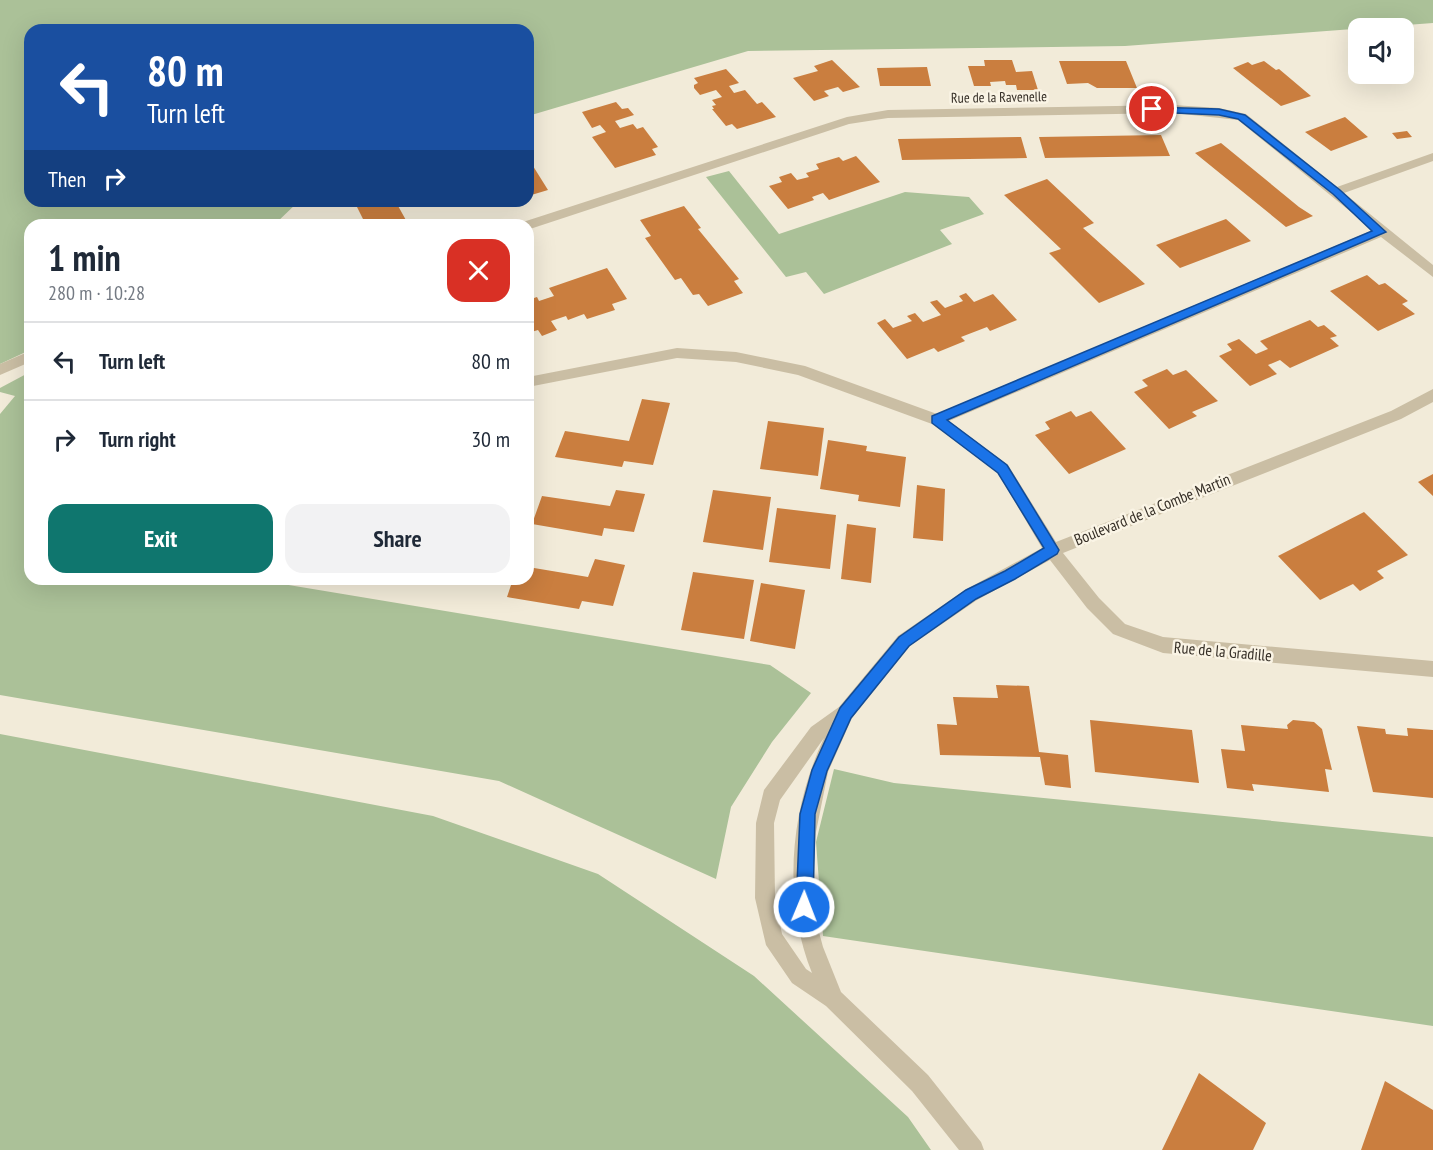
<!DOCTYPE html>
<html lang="en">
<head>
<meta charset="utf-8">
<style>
	:root { --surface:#fff; --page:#f2f2f3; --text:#1f2937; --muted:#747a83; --line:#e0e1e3; --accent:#0f766e }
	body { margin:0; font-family:"PT Sans Narrow",sans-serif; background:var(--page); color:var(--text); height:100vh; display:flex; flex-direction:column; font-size:22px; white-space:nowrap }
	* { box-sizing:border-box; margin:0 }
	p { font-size:20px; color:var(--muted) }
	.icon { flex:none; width:33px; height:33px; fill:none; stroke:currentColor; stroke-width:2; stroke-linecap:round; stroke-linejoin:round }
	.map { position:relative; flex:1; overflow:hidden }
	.details { position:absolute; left:24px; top:219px; width:510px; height:366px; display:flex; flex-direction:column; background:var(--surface); border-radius:18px; box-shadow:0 6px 24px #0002 }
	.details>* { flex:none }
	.banner { position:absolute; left:24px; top:24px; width:510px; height:183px; border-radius:18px; box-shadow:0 6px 24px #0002; background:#1a4fa0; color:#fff; overflow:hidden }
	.fabs { position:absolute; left:1348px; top:18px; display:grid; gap:12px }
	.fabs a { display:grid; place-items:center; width:66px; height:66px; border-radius:12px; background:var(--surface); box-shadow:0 6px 24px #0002; font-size:30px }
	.pin { position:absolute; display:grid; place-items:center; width:51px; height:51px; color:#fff; margin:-26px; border:3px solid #fff; border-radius:50%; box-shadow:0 2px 6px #0007 }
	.me { position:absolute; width:66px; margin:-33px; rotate:1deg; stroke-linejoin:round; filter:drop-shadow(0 0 4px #0008) }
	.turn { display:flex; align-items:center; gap:21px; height:126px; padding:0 24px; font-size:27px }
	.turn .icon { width:78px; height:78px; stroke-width:2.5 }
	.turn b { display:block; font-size:42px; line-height:51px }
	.then { display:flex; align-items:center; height:57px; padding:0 24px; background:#0003; gap:12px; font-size:22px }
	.round { display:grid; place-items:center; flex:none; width:63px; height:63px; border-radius:18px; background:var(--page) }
	.headline { display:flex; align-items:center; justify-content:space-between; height:102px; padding:0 24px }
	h1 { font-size:36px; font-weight:700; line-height:45px }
	.primary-button { display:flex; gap:12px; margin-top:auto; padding:12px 24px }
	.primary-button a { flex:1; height:69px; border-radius:18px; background:var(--accent); color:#fff; font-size:24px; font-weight:700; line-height:69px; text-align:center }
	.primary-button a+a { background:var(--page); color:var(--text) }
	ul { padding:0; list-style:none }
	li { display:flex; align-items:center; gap:18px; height:78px; padding:0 24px; border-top:2px solid var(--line) }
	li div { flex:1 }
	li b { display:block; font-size:22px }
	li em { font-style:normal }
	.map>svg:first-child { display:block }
	.green { fill:#abc198 }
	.building { fill:#ca7e3f }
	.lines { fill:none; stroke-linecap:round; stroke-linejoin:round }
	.minor { fill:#cabea4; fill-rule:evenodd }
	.route { fill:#1a73e8; stroke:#114b97; stroke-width:1.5 }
	.labels { text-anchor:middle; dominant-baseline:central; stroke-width:5; stroke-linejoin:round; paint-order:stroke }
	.far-street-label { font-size:14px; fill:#352e26; stroke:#faf4e5 }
	.street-label { font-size:16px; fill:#352e26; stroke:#faf4e5 }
</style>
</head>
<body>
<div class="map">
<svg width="1433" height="1150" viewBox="0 0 1433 1150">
	<rect width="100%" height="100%" fill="#f2ebd9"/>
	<!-- green -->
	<path class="green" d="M0,0H1433V23L1125,46L748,51L528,116V30H30V201H299L274,225H30V350L0,364Z
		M729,171L779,234L905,192L969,197L984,214L940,230L952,244L824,294L806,272L786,277L706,177Z
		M30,372V579H253L770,665L811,693L772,742L731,807L716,879L499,781L0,695V414L15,396L0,392V388Z
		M0,734L433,816L598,874L754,976L908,1117L931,1150H0Z
		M834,769L894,783L1433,837V1026L823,936L816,842Z"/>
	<!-- building -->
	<path class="building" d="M832,60L860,87L843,92L838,87L824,91L829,96L814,101L793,78L818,71L814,66Z
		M984,60H1012L1016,72L1032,71L1038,90H1017L1016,85H1006L1005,81L990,82L991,86H974L968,66H985Z
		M1059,61H1126L1137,88H1097L1088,83L1067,84Z
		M1264,61L1276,70L1279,69L1311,96L1281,106L1233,68L1248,62L1252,65Z
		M927,67L931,86H880L877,68Z
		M726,69L739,83L729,86L734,93L745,90L757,104L762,102L776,117L737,129L732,124L726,126L712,109H714L712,106L716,105L712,100L722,97L716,90L700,95L694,88V85L698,83L694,78Z
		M616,102L622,109L628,108L634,115L615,121L620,128L633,124L637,129L643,127L658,147L652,149L656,155L615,168L592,137L606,132L600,125L592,128L582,112Z
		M1345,117L1368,137L1331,151L1305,132Z
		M1407,131L1412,137L1397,139L1392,133Z
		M1161,135L1170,156L1045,158L1039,137Z
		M1021,137L1027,158L902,160L898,139Z
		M1221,143L1299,207L1313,216L1286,227L1195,153Z
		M856,156L880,182L829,200L823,193L812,197L814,200L788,209L769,186L782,182L779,177L791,173L797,180L809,177L806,173L819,169L816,164L839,157L843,161Z
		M528,158L548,190L528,196Z
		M1047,179L1094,223L1083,228L1145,284L1099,303L1049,253L1061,249L1004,195Z
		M366,201H401L397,204L407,222L411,221L414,225H366L357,207L368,204Z
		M684,206L701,228L698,229L739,279L734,281L743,293L708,306L699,294L693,295L681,278L675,280L645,238L651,236L640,220Z
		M1226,219L1251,241L1180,268L1156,245Z
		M607,268L627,299L612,304L615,310L587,319L584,314L568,320L566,316L551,321L557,330L542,336L538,330L528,333V300L537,297L539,301L554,296L549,288Z
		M1367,275L1379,285L1385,283L1408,301L1402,304L1415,314L1378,331L1330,291Z
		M966,293L974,302L993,294L1017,320L990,331L987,327L961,337L965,341L938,352L934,348L907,359L877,323L885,319L893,328L912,321L907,316L915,313L923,322L941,315L930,302L937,300L945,308L963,301L959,296Z
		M1310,320L1318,327L1324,325L1337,336L1330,338L1339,346L1290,368L1280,360L1268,365L1277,374L1250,386L1219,356L1232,350L1227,344L1239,339L1256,354L1268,349L1260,341Z
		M1167,369L1173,375L1186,370L1218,401L1192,412L1197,416L1169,429L1134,392L1148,386L1142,380Z
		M642,399L670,403L653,465L624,461L622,467L555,457L565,431L629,441Z
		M1071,411L1076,417L1091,411L1126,449L1069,474L1035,435L1050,429L1045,422Z
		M768,421L824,428L818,476L760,469Z
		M828,440L867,446L866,451L906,457L900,507L858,501L859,495L820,489Z
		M1433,474V496L1418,482Z
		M917,485L945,489L943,541L913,538Z
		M616,490L645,494L634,532L604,528L602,536L532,524L542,496L610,506Z
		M713,490L771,497L763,550L703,542Z
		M777,508L836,515L830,569L769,562Z
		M1364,512L1408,555L1377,571L1384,578L1360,591L1353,584L1320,600L1278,556Z
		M847,524L876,528L871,583L841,579Z
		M595,559L625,565L613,606L582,601L579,609L507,597L513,579H528V567L588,577Z
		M693,572L754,580L744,639L681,630Z
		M761,583L805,590L795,649L750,641Z
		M996,685L1029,686L1039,752L1068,755L1071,788L1045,785L1040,757L940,755L937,724L957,725L953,697L998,698Z
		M1090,720L1192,730L1199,783L1095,772Z
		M1293,720L1314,722L1322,729L1332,770L1325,769L1329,792L1252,784L1254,791L1227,788L1221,749L1245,751L1241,725L1288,729L1287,725Z
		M1357,726L1385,729L1386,734L1408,736L1407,728L1433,730V798L1373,792Z
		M1199,1073L1266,1123L1253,1150H1162Z
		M1385,1081L1433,1110V1150H1361Z"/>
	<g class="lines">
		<!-- minor -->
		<path class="minor" d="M1173,105L1219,108L1246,114L1337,187L1433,153V161L1344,193L1433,265V277L1381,237L949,421L1008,465L1056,542L1391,411L1433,389V402L1401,419L1063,553L1099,598L1125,624L1163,637L1433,661V677L1163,653L1113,634L1087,608L1050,560L977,600L910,646L852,718L828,772L816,832L813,878L816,921L823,947L841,992L928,1075L981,1142L984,1150H959L912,1091L826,1006L792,983L766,945L755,898L756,823L764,790L811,727L839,707L898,636L965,590L1042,548L998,473L932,424L798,375L736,362L677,358L528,387V377L677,348L736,352L805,366L937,414L1373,230L1238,120L1173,113L888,118L849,124L533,228L528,229V225H522L523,222L847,117L888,110ZM824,738C790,810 782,898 812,973L806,969L782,934L775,898L774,823L780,800Z
			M30,351V362L0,375V364Z"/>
	</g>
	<!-- route -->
	<path class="route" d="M1149,107L1219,109L1245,115L1340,190L1386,232L947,420L1007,465L1059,550L1057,554L1015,579L976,599L909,646L851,718L827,771L815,814L813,907L810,913L804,915L799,913L796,907L800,814L812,770L840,708L899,637L966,590L1005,571L1044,548L998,473L932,423V416L1372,231L1333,194L1238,119L1219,115L1152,112L1149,111Z"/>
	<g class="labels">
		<!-- far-street labels -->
		<g class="far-street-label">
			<text transform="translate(999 97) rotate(-1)">Rue de la Ravenelle</text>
		</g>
		<!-- street labels -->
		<g class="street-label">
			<text transform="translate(1152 509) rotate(-22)">Boulevard de la Combe Martin</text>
			<text transform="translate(1223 651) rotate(5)">Rue de la Gradille</text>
		</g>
	</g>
</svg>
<div class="fabs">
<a><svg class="icon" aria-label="sound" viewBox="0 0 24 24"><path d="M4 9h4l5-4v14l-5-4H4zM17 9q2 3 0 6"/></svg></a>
</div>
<div class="pin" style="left:1152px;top:109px;background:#d93025"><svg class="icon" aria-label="arrive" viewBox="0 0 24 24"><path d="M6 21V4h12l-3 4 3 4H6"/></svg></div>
<svg class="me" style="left:804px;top:907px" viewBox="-20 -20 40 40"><circle r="17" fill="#1a73e8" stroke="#fff" stroke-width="3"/><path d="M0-11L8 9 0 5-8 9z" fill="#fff"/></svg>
<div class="banner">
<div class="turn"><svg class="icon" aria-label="left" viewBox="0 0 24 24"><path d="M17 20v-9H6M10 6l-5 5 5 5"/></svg><div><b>80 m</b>Turn left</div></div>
<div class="then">Then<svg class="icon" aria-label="right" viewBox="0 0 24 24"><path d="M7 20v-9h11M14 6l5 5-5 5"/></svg></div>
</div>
<section class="details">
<div class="headline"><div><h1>1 min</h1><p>280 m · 10:28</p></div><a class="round" style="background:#d93025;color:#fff"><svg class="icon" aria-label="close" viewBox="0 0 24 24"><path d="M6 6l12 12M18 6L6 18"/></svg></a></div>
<ul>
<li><svg class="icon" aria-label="left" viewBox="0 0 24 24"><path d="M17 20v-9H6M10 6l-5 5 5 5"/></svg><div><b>Turn left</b></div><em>80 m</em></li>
<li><svg class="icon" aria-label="right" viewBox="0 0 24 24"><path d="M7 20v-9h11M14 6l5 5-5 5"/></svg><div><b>Turn right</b></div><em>30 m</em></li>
</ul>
<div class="primary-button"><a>Exit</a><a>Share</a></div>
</section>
</div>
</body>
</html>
